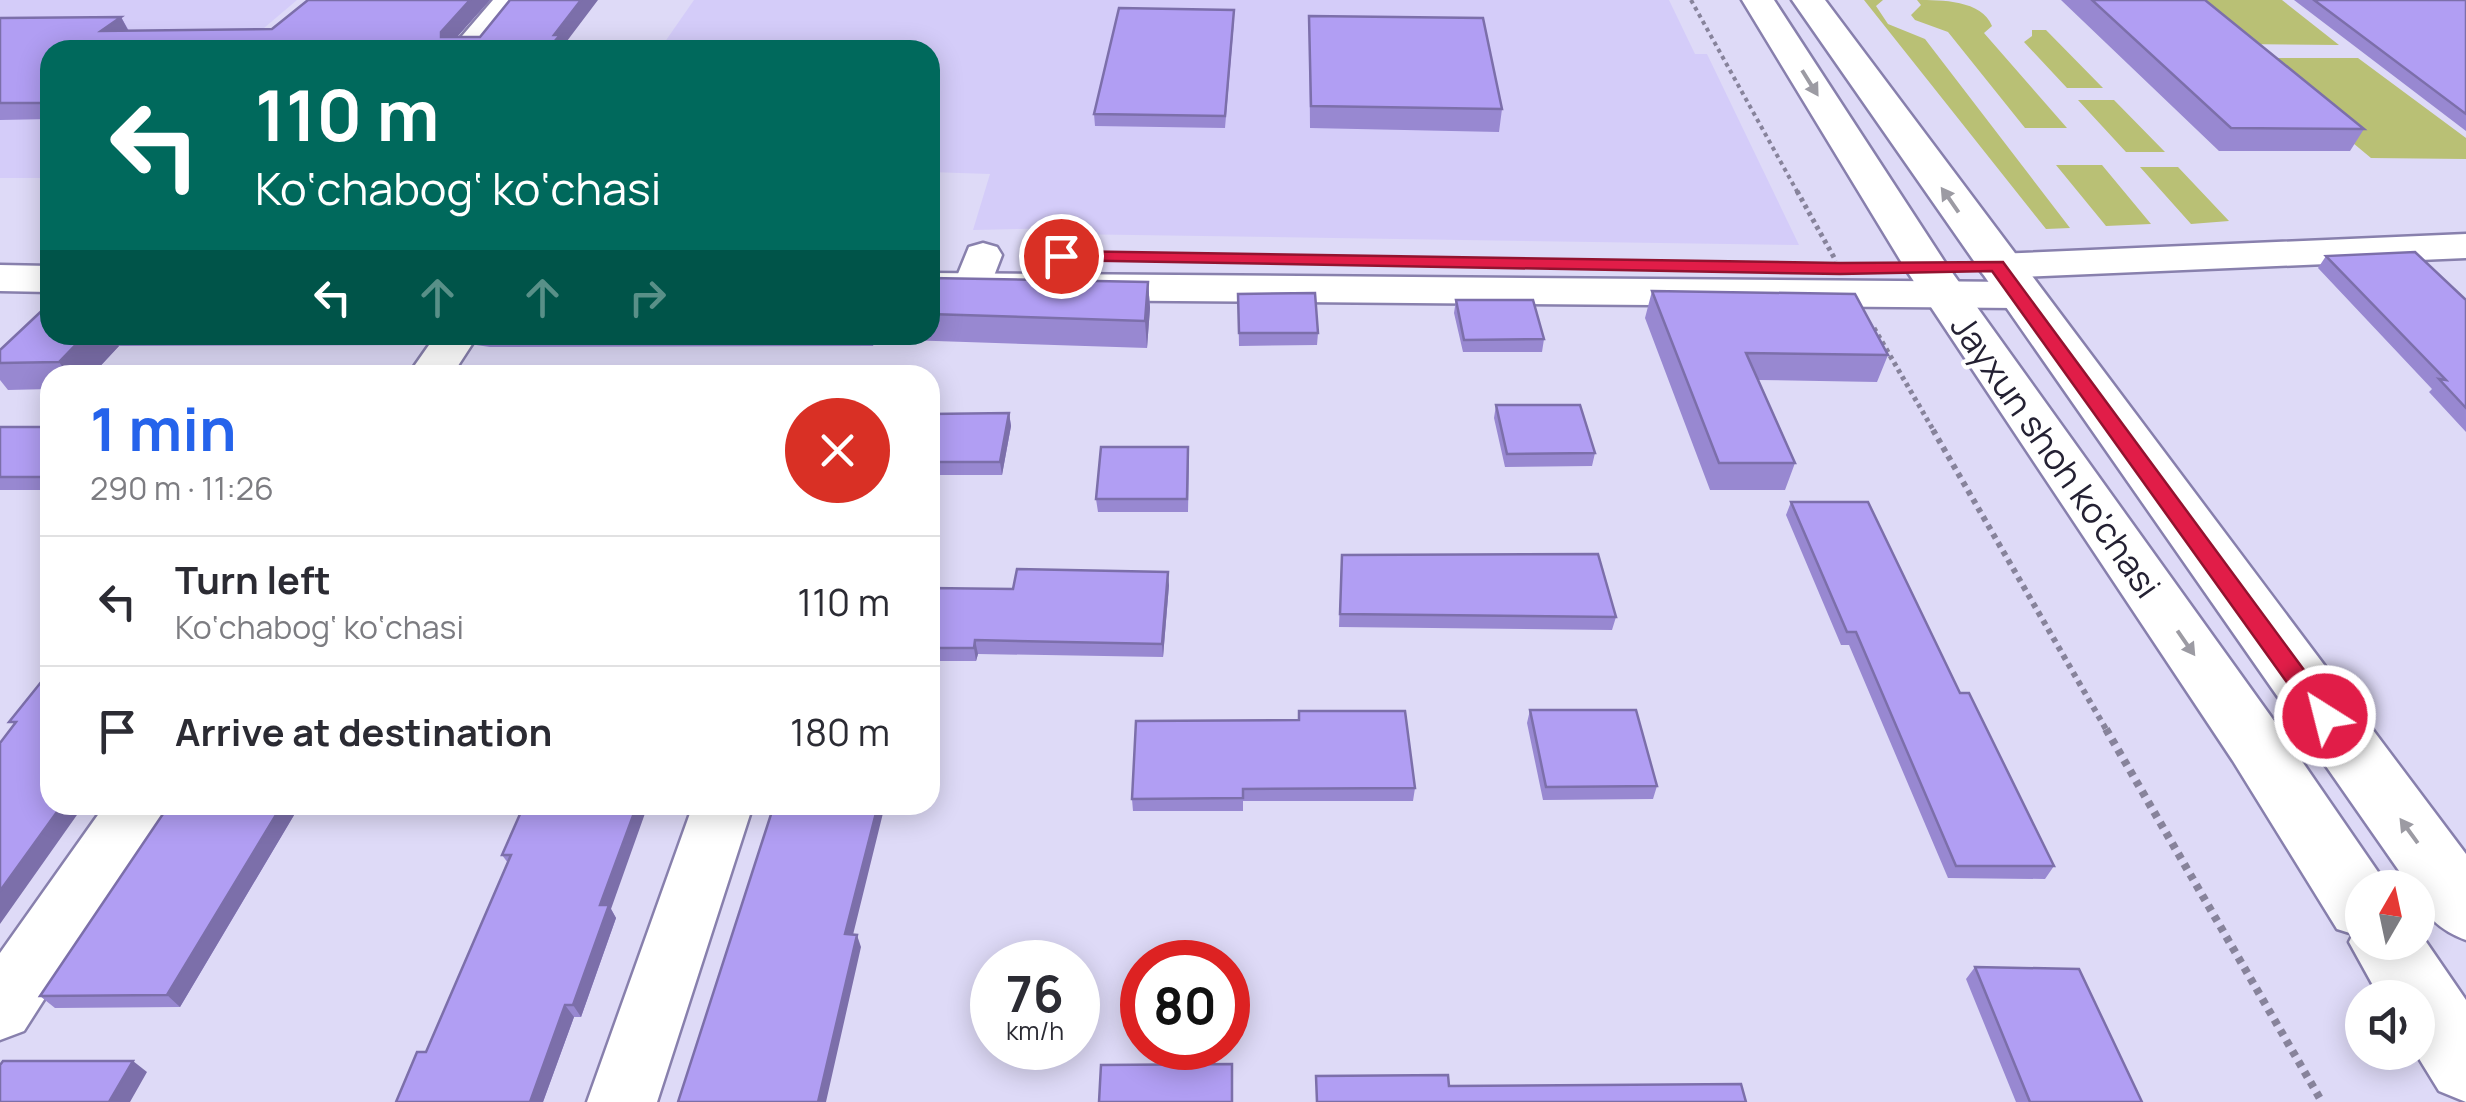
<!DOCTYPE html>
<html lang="en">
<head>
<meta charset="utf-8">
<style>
	:root { --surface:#fff; --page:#f7f7f7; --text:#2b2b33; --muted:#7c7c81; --line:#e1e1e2; --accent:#2563eb }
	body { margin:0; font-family:Manrope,sans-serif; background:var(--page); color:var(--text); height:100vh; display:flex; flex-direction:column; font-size:38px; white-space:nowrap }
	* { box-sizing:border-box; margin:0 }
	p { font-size:32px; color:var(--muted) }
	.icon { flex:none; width:55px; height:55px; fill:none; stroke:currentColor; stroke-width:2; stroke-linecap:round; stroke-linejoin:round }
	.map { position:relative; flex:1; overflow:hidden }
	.side { position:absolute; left:40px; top:365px; width:900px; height:450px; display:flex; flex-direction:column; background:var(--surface); border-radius:30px; box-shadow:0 5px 25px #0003 }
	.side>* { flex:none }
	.hud { position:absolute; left:40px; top:40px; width:900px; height:305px; border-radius:30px; box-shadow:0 5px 25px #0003; background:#00695c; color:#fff; overflow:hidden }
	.needle { width:65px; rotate:9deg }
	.fabs { position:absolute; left:2345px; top:870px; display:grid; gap:20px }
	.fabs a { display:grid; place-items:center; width:90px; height:90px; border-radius:50%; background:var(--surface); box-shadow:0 5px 25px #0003; font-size:50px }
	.speed { position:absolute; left:970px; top:940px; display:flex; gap:20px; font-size:50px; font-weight:700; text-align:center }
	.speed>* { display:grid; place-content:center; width:130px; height:130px; border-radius:50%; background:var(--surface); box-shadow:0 5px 25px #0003; line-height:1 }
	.speed small { font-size:25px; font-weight:400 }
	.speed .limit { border:15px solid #d22; background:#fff; color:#111 }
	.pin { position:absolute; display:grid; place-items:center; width:85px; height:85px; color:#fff; margin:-42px; border:5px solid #fff; border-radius:50%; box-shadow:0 2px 10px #0007 }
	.me { position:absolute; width:110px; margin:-55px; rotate:324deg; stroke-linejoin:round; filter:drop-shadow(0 0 8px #0008) }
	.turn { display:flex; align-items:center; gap:35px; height:210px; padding:0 50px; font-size:45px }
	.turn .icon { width:130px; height:130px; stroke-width:2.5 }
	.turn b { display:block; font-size:70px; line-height:85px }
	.lanes { display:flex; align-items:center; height:95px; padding:0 50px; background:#0003; justify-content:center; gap:50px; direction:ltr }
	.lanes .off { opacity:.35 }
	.round { display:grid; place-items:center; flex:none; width:105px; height:105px; border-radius:52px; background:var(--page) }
	.head { display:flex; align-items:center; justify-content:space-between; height:170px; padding:0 50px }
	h1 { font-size:60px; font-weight:700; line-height:75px; color:var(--accent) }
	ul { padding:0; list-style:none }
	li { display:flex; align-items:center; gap:30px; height:130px; padding:0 50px; border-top:2px solid var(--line) }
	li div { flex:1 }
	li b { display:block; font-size:38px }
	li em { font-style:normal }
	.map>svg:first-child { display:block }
	.built { fill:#d4ccf9 }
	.green { fill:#b9c075 }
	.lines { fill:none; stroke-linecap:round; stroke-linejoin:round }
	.minor-casing { stroke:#8880ad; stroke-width:5 }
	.major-casing { stroke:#8880ad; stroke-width:5 }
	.highway-casing { stroke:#8880ad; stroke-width:5 }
	.path-far3 { stroke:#87839b; stroke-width:4; stroke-dasharray:4 4; stroke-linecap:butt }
	.path-far2 { stroke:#87839b; stroke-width:5; stroke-dasharray:4 4; stroke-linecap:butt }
	.path-far1 { stroke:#87839b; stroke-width:6; stroke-dasharray:5 5; stroke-linecap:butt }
	.path { stroke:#87839b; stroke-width:8; stroke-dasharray:6 6; stroke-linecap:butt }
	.minor { fill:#fff; fill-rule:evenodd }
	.major { fill:#fff; fill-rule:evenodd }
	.highway { fill:#fff; fill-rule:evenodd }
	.wall { fill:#9888d1 }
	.shaded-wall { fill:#7c6faa }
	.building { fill:#b19ef3; stroke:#7c6faa; stroke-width:2.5 }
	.oneway { fill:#9c9ba3 }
	.route { fill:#e11d48; stroke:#92132f; stroke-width:2.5 }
	.labels { text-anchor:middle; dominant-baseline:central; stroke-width:8; stroke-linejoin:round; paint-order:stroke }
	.street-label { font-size:35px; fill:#242133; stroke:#fff }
</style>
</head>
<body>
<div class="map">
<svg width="2466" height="1102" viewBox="0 0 2466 1102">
	<rect width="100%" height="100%" fill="#dedaf7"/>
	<!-- built -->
	<path class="built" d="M0,0H297L238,50H50V178H0Z
		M694,0H1669L1695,54H1707L1799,245L1065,234L1066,228L973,230L990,174L930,172V50L662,46Z"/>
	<!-- green -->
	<path class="green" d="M1864,0H1883L1876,6L1888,24L1925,39L2070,228L2046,229Z
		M1917,0C1941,0 1982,0 1992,26L1984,33L2067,128H2025L1948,32L1915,20L1911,15L1921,5Z
		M2183,0H2282L2339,45L2236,44Z
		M2032,30H2046L2103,88H2067L2024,42L2032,36Z
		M2251,58H2358L2466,138V159L2371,158Z
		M2078,100H2114L2165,152H2126Z
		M2056,165H2102L2151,224L2106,226Z
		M2140,167H2178L2229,221L2191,224Z"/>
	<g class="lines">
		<!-- minor casing -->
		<g class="minor-casing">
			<path id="minor" d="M493,0H524L483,50H450Z
				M2466,234V258L1997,278L1983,274L1977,266L1983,258L1997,254Z
				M983,243L997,247L1002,255L987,294L973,298L959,294L953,286L969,247Z
				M436,335H478L452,375H408Z
				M105,805H168L24,1031L0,1040V953Z
				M693,805H753L657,1102H587Z"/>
		</g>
		<!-- major casing -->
		<g class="major-casing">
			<path id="major" d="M0,265L50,266V292L0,291Z
				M930,273L2018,282L2034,286L2040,295L2034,304L2018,308L930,299Z"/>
		</g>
		<!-- highway casing -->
		<g class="highway-casing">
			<path id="highway" d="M1742,0H1774L1946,264L2277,725L2387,885L2362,888V942H2418V930L2466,1000V1102L2439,1091L2415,1052L2418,998H2380L2349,942L2353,934L2337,929L2233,761L1905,268Z
				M1792,0H1825L2466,854V940C2444,932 2418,914 2418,888H2411Z"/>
		</g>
		<!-- path-far3 -->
		<path class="path-far3" d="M1691,0L1798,193"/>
		<!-- path-far2 -->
		<path class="path-far2" d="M1797,191L1836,261
			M1874,328L1935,433"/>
		<!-- path-far1 -->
		<path class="path-far1" d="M1933,430L2107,731"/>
		<!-- path -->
		<path class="path" d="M2106,729L2322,1102"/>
		<!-- minor -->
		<use href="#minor" class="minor"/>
		<!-- major -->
		<use href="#major" class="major"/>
		<!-- highway -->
		<use href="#highway" class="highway"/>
	</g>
	<!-- wall -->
	<path class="wall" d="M308,0H490L457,37L564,45L565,50H50V119L0,120V18L121,17L129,31L272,29Z
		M2061,0H2205L2364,129L2350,151H2219Z
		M2294,0H2466V131Z
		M1309,16L1502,109L1499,132L1310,128Z
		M1234,21L1225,128L1095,126L1094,114Z
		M2326,256L2466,300V432L2429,392L2432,389L2318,268Z
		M930,278L1148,282L1150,308L1147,348L876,339L873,346L490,347L476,345L471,335H930Z
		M1652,291L1888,355L1877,382L1758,380L1795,463L1785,490H1710L1645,318Z
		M1238,294L1318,333L1317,345L1239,346Z
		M1456,300L1544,339L1542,352H1463L1454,313Z
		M50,335H433L424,345L119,346L92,375H50V389L8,390L0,380V350Z
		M1496,405L1595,453L1592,466L1505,467L1494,418Z
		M1009,413L1011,426L1002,475H930V414Z
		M0,427H50V490H0Z
		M1189,460L1188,512H1098L1096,499Z
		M1791,502L1960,693L2054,866L2045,879L1948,878L1849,645H1841L1786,515Z
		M1341,568L1616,617L1612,630L1339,627Z
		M1169,585L1163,657L978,654L976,661H930V588L1013,589Z
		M1530,710L1657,786L1653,799L1543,800L1527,723Z
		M1299,711L1415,788L1413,801H1243V811H1133L1132,799L1298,720Z
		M169,805H300L180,1007L55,1008L40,996Z
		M524,805L611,909L616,918L581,1017H574L543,1102H396L426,1052L508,863L502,855Z
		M1975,967L2142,1102H2016L1966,979Z"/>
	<!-- shaded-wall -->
	<path class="shaded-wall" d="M470,0H490L447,48L441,37V32Z
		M581,0H598L564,45L565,50H547L554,35Z
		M121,17L129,32L101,31Z
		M1148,282L1150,308L1147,348L1145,321Z
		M85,335H112L119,346L92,375H68L59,362Z
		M419,335H433L424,345Z
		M1009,413L1011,426L1002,475L1000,462Z
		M1168,572L1169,585L1163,657L1162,644Z
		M975,640L978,654L976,661L974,648Z
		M62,805H84L0,924V891Z
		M282,805H300L180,1007L167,995Z
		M637,805H648L611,909L616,918L581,1017L573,1005L600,905Z
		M878,805H885L850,947L845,934Z
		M857,935L861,947L826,1102H818Z
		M565,1005L574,1017L543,1102H530Z
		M133,1061L147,1072L130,1102H109Z"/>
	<!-- building -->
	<path class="building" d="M308,0H470L441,32V37H480L510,0H581L554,35H560L547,50H50V103H0V18L121,17L101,31L272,29Z
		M2092,0H2205L2364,129L2231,128Z
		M2314,0H2466V114Z
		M1119,8L1234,10L1225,116L1094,114Z
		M1309,16L1483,18L1502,109L1311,106Z
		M2415,252L2466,300V408L2439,379L2446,380L2326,256Z
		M930,278L1148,282L1145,321L930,314Z
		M1652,291L1855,294L1888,355L1746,353L1795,463H1719Z
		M1315,293L1318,333H1239L1238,294Z
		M1456,300H1533L1544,339L1464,340Z
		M50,303V335H85L59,362L0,363V350Z
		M1496,405H1580L1595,453L1507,454Z
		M1009,413L1000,462H930V414Z
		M0,427H50V477H0Z
		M1101,447H1188L1187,499H1096Z
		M1791,502H1868L1960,693H1969L2054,866H1956L1856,632H1847Z
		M1598,554L1616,617L1340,614L1342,555Z
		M1017,569L1168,572L1162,644L975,640L974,648H930V588L1013,589Z
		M50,671V805H62L0,891V743L16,722H9Z
		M1530,710H1636L1657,786L1546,787Z
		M1299,711H1405L1415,788L1243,789V798L1132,799L1136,721L1299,720Z
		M169,805H282L167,995L40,996Z
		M524,805H637L600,905H609L573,1005H565L530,1102H396L417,1052H426L511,855H502Z
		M774,805H878L845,934L857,935L818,1102H678Z
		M1975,967L2079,969L2142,1102H2030Z
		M3,1061H133L109,1102H0V1065Z
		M1232,1064V1102H1099L1101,1065Z
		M1448,1075L1449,1086L1741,1084L1746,1102H1317L1316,1076Z"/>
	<!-- one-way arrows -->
	<defs><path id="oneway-solid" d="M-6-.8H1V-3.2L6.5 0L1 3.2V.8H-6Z" transform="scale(2.5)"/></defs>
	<g class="oneway">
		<use href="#oneway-solid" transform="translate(1810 83) rotate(58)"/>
		<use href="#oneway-solid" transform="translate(1950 200) rotate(-125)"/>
		<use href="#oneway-solid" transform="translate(2186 643) rotate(55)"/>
		<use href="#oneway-solid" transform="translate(2409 831) rotate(-126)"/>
	</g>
	<!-- route -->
	<path class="route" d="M1061,251L1840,263L2003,262L2338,716L2334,723H2316L1992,271L1840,274L1055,260L1052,256Z"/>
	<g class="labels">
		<!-- street labels -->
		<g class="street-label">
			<text transform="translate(2056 456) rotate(55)">Jayxun shoh ko'chasi</text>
		</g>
	</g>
</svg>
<div class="fabs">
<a><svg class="needle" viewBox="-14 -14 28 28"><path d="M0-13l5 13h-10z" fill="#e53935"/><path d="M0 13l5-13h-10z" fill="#7c7c81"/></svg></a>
<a><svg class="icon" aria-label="sound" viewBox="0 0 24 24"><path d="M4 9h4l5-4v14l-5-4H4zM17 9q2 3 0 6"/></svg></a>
</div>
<div class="speed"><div>76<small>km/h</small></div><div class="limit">80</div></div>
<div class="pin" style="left:1061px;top:256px;background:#d93025"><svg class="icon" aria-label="arrive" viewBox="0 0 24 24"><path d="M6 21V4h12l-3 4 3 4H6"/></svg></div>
<svg class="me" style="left:2325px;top:716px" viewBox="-20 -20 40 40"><circle r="17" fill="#e11d48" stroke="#fff" stroke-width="3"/><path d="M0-11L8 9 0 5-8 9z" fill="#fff"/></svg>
<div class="hud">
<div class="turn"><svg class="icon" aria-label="left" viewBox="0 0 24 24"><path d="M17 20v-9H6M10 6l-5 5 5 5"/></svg><div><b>110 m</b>Ko‘chabog‘ ko‘chasi</div></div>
<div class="lanes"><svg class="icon" aria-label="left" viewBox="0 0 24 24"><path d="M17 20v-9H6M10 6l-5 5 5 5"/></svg><svg class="icon off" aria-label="ahead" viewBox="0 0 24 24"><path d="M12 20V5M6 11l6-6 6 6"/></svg><svg class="icon off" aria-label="ahead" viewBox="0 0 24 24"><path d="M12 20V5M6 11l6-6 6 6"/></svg><svg class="icon off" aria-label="right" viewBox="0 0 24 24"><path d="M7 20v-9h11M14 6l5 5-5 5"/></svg></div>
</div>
<section class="side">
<div class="head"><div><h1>1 min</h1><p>290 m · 11:26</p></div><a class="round" style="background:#d93025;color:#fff"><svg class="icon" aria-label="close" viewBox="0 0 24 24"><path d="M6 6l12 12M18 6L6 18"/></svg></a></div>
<ul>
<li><svg class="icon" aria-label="left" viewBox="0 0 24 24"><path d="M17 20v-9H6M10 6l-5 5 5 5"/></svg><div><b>Turn left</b><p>Ko‘chabog‘ ko‘chasi</p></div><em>110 m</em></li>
<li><svg class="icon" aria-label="arrive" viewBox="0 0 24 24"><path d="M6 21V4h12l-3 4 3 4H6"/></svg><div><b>Arrive at destination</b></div><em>180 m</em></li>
</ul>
</section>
</div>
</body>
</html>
